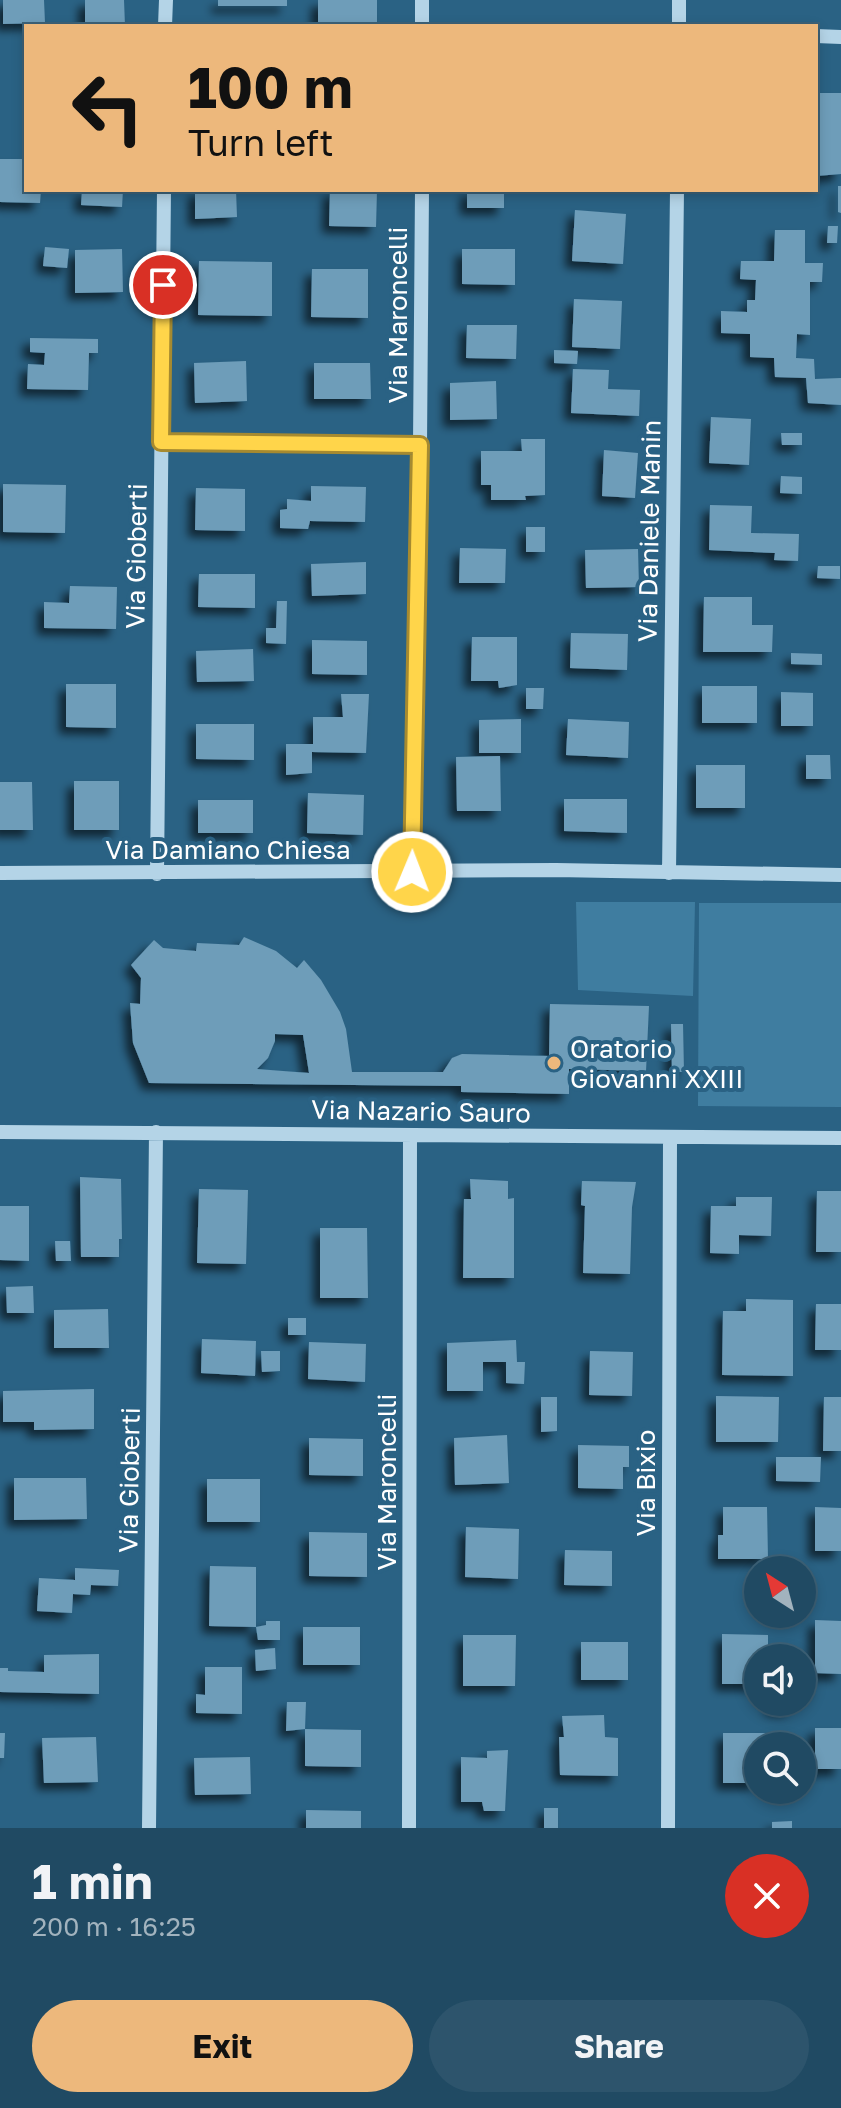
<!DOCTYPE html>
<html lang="en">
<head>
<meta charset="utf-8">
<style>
	:root { --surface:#204a63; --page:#2d546c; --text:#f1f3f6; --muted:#a2b3be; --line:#3d6278; --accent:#edb87c }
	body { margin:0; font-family:"Golos Text",sans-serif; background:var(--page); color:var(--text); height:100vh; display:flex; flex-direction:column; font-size:30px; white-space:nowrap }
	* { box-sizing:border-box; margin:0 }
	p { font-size:26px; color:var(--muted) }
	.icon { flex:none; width:44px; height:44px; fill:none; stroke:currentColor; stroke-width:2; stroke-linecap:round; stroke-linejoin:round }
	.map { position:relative; height:1828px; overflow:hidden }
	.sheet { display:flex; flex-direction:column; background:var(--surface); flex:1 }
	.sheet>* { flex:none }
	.banner { position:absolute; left:24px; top:24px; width:794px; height:168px; border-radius:0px; box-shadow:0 4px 12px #0003,0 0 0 2px var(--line); background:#edb87c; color:#111; overflow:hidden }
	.needle { width:52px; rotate:324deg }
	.tools { position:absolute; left:744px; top:1556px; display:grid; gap:16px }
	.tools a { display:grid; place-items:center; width:72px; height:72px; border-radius:50%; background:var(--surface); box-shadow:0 4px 12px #0003,0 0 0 2px var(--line); font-size:40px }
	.pin { position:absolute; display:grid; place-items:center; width:68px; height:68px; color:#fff; margin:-34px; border:4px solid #fff; border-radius:50%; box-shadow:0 2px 8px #0007 }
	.me { position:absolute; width:88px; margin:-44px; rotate:1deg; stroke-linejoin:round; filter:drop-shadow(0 0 6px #0008) }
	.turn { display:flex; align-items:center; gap:28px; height:168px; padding:0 32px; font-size:36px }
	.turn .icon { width:104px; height:104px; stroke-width:2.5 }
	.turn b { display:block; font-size:56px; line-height:68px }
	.round { display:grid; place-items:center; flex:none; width:84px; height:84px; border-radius:42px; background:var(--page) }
	.summary { display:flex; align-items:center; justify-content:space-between; height:136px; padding:0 32px }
	h1 { font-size:48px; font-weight:700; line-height:60px }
	.action { display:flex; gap:16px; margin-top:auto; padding:16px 32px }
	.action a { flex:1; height:92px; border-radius:48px; background:var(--accent); color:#111; font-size:32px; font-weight:700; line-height:92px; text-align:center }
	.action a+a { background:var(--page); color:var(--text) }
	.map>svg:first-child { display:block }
	.green { fill:#3f7da0 }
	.building { fill:#6e9db9; fill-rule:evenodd; filter:url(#shadow) }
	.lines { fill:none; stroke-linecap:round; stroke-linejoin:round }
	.minor { stroke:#b4d4e7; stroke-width:14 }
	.route-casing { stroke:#a68a30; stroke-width:20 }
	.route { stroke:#ffd54a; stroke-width:14 }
	.poi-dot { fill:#edb87c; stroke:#2a6284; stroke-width:3 }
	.labels { text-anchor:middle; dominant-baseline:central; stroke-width:8; stroke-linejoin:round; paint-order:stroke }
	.street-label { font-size:26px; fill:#fff; stroke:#2a6284 }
	.poi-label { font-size:26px; fill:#fff; stroke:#2a6284; text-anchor:start }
</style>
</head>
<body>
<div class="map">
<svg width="841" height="1828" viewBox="0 0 841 1828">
	<defs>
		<filter id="shadow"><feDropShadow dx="-7" dy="7" stdDeviation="4" flood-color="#0009"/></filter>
	</defs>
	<rect width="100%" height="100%" fill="#2a6284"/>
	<!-- green -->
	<path class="green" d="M576,902H695L693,996L578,990Z
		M699,903H841V1107L698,1106Z"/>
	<!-- building -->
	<path class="building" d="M3,0H44L45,23L3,24Z
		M85,0H124L125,26H85Z
		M218,0H287V6H218Z
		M318,0H377V26H318Z
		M816,93H841V174L816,176Z
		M0,159H26V190H41L40,203L0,202Z
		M838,186H841V213L838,212Z
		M82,190H123L122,207L81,205Z
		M195,190H236L237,217L195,219Z
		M330,190H377L376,227L329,226Z
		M467,190H504V208H467Z
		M575,210L626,214L623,264L572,261Z
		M828,226H838L837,243H827Z
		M775,230H805V263H823L822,282H810V335L797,334L796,358L814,359L815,379L841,378V405L808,403L806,378L775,377L774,358L750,357V334L721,333V311L747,312V300H755L756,280L740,279L741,261H774Z
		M45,247L69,249L67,268L43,266Z
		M122,249L123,292L75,293V250Z
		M462,249H515V285L462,284Z
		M199,261L272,262V316L198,315Z
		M312,269H368V318L311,317Z
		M574,299L622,301L620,349L572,347Z
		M467,325H517L516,359L466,358Z
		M30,338L98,339V353H89L88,390L27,389L28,364L44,365L45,353L30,352Z
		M554,350L578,351L577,364L554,363Z
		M246,361L247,401L195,403L194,363Z
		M314,363H370L371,399H314Z
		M573,369L609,370L608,389L640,390L639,416L571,413Z
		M496,381L497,419L450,420V383Z
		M711,417L751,419L749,465L709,463Z
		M781,433H802V445H782Z
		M521,439H545V495L525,496L526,500H491V485H481V451H522Z
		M604,450L638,453L635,498L602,496Z
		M781,476L802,477V494L780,493Z
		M3,484L66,485L65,533L3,532Z
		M311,486L366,487L365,522L310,521L308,529L280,528V510L287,509V499L311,501Z
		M196,488L245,489V531L195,530Z
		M710,505L752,506L751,533L799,534L798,561L774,560L775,553L709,550Z
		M526,527H545V552H526Z
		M460,548L506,549L505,583H459Z
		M638,549L639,587L586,588L585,550Z
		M366,562V594L312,596L311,564Z
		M818,566H840V579L817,578Z
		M199,574H255V608L198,607Z
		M70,586L117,587L116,629L44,628V602L69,603Z
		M704,597H752V625H773L772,652H703Z
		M277,601H287L286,644L266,643V628H276Z
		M571,633L628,634L627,670L570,668Z
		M472,637H517V685L499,688L498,681H471Z
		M312,640L367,641V675L312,674Z
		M253,649L254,681L197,682L196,651Z
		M791,653L822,654V665L791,664Z
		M66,684H116V728L66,727Z
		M702,686H757V723H702Z
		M526,688H544L543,709H526Z
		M781,692L813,693V726H781Z
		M341,694H369L366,753L312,752V773L286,775V744H313V717H343Z
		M521,719V753H479V720Z
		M568,719L629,722L628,758L566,755Z
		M196,724H254V760L196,759Z
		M806,755H830L831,779H806Z
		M500,756L501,811H457L456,757Z
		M696,765H745V808H696Z
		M74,781H119V830H74Z
		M0,782H32L33,830H0Z
		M308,793L364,795L363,835L307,833Z
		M564,799H627V833L564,831Z
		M198,800H253V833H198Z
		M244,937L276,951L297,968L304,960L321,980L340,1012L346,1029L352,1072H443L452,1058L462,1054L549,1056L550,1004L649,1006L646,1071L569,1069V1094L461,1092V1086L149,1083L133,1043L130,1003L140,1004L141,978L131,965L154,940L163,948L196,951L197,943L239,945ZM275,1034L303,1035L309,1073L257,1069L268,1058L275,1041Z
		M671,1024H683L684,1072H672Z
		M80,1177L121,1179L122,1239H119V1257H81Z
		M470,1179L508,1181V1199L514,1198V1278H463L464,1199H471Z
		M582,1181L636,1182L632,1207L630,1274L583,1273L585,1206L581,1205Z
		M199,1189L248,1190L246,1264L197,1263Z
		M817,1191H841V1252H816Z
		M736,1197H772L771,1236L739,1235V1254L710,1253L711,1206H736Z
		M0,1206H29V1261L0,1260Z
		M320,1228H367L368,1298H320Z
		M55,1241H70L71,1261H56Z
		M33,1286L34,1313H7L6,1287Z
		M746,1299L793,1300V1376L722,1375L723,1311H746Z
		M816,1304H841V1350H815Z
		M108,1309L109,1348H54V1310Z
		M288,1318H306V1335H288Z
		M202,1339L256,1341L255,1376L201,1373Z
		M516,1340L517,1362H525L524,1384L506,1383V1362H483V1391H447V1343Z
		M309,1342L366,1344L365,1382L308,1379Z
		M261,1351H280V1371L262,1372Z
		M590,1351L633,1352L632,1396L589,1395Z
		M94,1389V1429L34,1430V1422H3V1391Z
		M716,1396L779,1397L778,1442H716Z
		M541,1397H557V1431L541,1432Z
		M824,1397H841V1451H823Z
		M507,1435L509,1483L455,1485L454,1438Z
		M309,1438L363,1439V1476L309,1475Z
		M578,1445L629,1446V1467H623V1489L578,1488Z
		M776,1457H821L820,1482L776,1481Z
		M14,1478H86L87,1519L14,1520Z
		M207,1479H260V1522H207Z
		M723,1507H767L768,1559H718V1535H723Z
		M815,1507L841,1508V1551H815Z
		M466,1527L519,1529L518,1579L465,1577Z
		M309,1532L367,1533V1577L309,1576Z
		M565,1550L612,1551V1586L564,1585Z
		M210,1566L256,1567V1627L266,1625V1621H280V1640H258L256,1627L209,1626Z
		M75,1568L119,1570L118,1586L91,1585L90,1595L73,1594L72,1613L37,1611L39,1578L75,1580Z
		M815,1620L841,1621V1674L815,1673Z
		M303,1627H360V1665H303Z
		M722,1634L768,1635V1658H758V1684H722Z
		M463,1635H516L515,1686H463Z
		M581,1642H628V1680H581Z
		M275,1648L276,1669L256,1671L255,1650Z
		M99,1654V1694L0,1692V1668H8V1671L44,1672V1655Z
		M205,1667H242V1714L196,1713V1694L205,1695Z
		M802,1677L815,1678V1690L802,1689Z
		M287,1702H306L305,1729L286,1731Z
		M772,1702H792L791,1709L772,1708Z
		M604,1715L605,1737L618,1738V1776L560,1775L559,1737H564L562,1716Z
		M815,1728H841V1769H815Z
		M305,1729L361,1730V1767L305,1766Z
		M0,1733H5L4,1758H0Z
		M723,1733H770V1746H758V1783H723Z
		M96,1737L98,1782L44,1783L42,1738Z
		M508,1750L505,1811H484L482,1802H461V1757L487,1758V1751Z
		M250,1757L251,1794L195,1795L194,1758Z
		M544,1808H558V1828H544Z
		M306,1810L361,1811V1828H306Z
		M792,1821V1828H772V1822Z"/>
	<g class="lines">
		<!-- minor -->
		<path class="minor" d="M422,0V26
			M165,26L166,0
			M679,26V0
			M816,36L841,37
			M161,442L420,445
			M412,872L420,445L422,190
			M0,873L556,870L841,875
			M669,873L677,190
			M157,874L164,190
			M0,1132L841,1138
			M149,1828L156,1132
			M409,1828L410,1135
			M668,1828L670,1138"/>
	</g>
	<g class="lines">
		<!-- route casing -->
		<g class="route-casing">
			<path id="route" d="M163,285L161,442L420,445L412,872"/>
		</g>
		<!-- route -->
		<use href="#route" class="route"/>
	</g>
	<!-- markers -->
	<circle class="poi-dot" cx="554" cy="1063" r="8"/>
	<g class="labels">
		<!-- street labels -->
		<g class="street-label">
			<text transform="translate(397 315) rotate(-90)">Via Maroncelli</text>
			<text transform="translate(649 531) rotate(-89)">Via Daniele Manin</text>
			<text transform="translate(136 556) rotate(-89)">Via Gioberti</text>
			<text x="228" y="849">Via Damiano Chiesa</text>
			<text transform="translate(421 1111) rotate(1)">Via Nazario Sauro</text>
			<text transform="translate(129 1480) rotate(-89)">Via Gioberti</text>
			<text transform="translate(386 1482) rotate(-90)">Via Maroncelli</text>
			<text transform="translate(645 1483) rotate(-90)">Via Bixio</text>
		</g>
		<!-- poi labels -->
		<g class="poi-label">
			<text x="570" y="1048">Oratorio<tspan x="570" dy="30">Giovanni XXIII</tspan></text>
		</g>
	</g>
</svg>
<div class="tools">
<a><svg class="needle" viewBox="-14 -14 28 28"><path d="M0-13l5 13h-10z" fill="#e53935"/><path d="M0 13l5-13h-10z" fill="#a2b3be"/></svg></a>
<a><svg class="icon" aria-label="sound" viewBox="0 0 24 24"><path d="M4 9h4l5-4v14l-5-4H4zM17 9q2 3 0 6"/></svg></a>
<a><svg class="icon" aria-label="search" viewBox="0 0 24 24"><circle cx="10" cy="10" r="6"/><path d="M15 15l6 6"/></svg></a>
</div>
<div class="pin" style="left:163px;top:285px;background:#d93025"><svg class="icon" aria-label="arrive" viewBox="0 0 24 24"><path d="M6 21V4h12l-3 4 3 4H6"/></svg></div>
<svg class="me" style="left:412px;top:872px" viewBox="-20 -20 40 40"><circle r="17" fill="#ffd54a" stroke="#fff" stroke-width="3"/><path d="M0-11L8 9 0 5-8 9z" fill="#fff"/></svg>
<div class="banner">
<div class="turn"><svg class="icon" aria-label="left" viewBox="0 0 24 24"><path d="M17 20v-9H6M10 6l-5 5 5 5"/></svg><div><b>100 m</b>Turn left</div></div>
</div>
</div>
<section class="sheet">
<div class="summary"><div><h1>1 min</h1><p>200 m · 16:25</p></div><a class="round" style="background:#d93025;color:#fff"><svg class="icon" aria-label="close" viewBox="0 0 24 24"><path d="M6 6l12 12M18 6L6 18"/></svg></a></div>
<div class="action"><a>Exit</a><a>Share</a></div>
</section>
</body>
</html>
